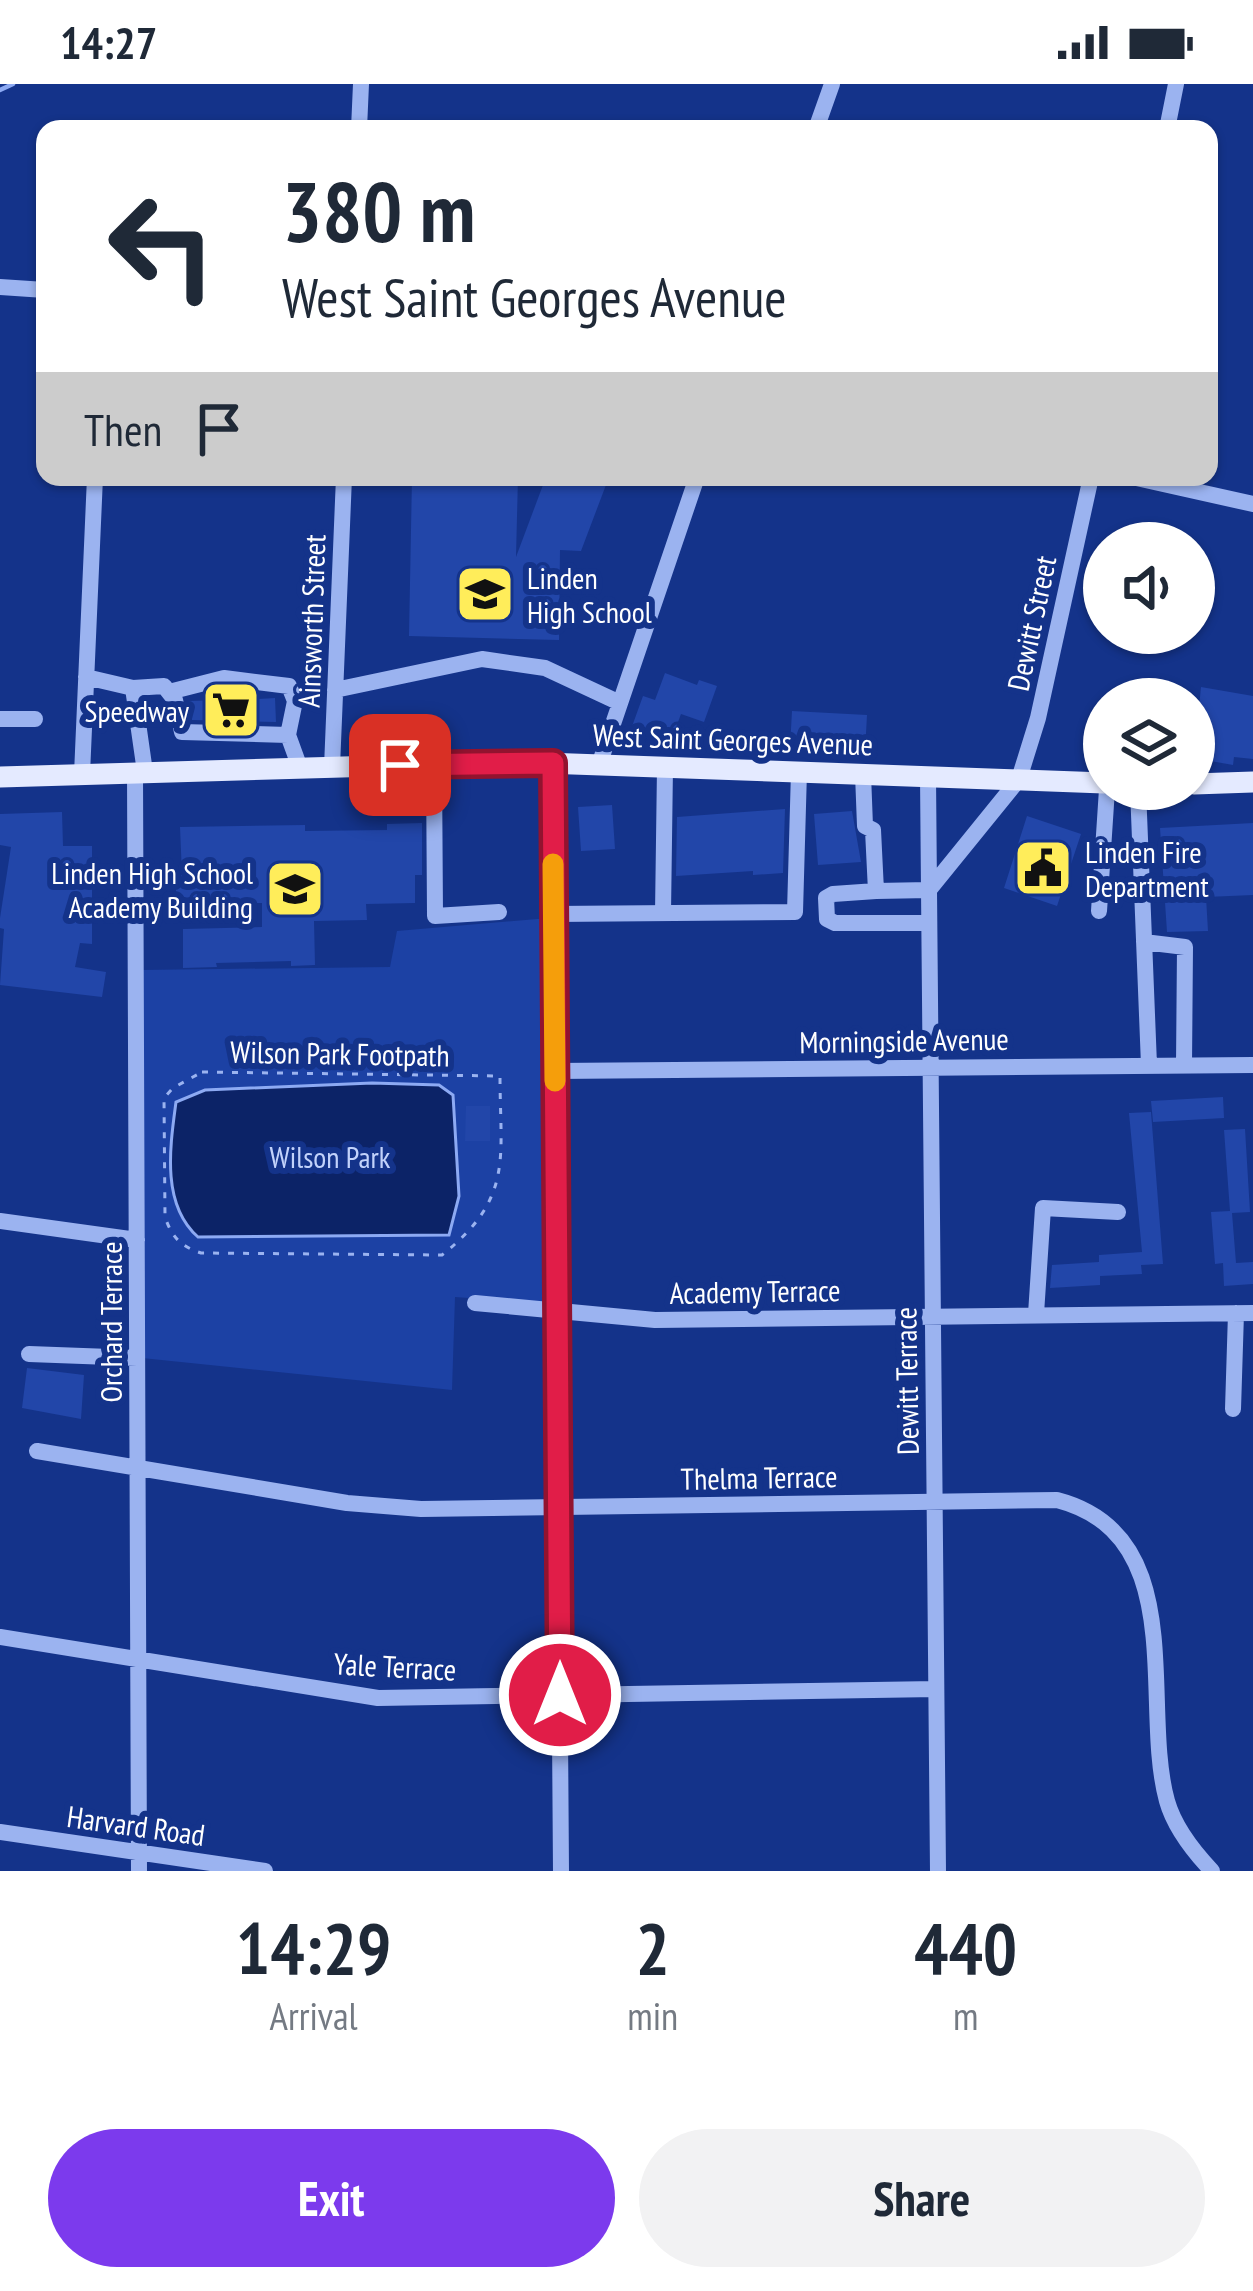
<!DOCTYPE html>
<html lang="en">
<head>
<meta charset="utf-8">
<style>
	:root { --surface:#fff; --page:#f2f2f3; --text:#1f2937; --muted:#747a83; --accent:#7c3aed }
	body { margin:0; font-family:"PT Sans Narrow",sans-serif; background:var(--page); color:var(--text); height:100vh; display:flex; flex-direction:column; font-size:45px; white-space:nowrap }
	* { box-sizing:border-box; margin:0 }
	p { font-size:39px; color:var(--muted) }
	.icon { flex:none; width:66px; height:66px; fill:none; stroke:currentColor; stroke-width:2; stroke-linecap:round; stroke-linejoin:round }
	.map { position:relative; height:1787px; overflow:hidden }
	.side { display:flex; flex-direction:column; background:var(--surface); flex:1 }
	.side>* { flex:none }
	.top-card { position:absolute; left:36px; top:36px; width:1182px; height:366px; border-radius:24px; box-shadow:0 3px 9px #0004; background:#fff; color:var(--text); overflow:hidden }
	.controls { position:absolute; left:1083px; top:438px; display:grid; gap:24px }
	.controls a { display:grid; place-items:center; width:132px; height:132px; border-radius:50%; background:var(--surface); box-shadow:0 3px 9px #0004; font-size:60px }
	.pin { position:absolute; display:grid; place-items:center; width:102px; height:102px; color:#fff; margin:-51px; border-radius:24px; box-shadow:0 6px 18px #0006 }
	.me { position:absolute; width:132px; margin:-66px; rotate:0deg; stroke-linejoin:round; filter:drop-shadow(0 0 9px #0008) }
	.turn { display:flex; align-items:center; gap:42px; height:252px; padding:0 48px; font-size:54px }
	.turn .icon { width:156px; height:156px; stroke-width:2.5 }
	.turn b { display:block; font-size:84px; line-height:102px }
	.then { display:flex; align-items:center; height:114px; padding:0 48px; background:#0003; gap:24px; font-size:45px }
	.eta { display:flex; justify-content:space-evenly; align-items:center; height:204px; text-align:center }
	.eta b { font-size:72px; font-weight:700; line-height:84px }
	.action { display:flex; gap:24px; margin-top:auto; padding:24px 48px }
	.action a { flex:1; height:138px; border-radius:72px; background:var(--accent); color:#fff; font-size:48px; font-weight:700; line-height:138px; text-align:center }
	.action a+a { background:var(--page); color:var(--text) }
	.status { display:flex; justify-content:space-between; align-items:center; height:84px; padding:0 60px; background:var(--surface); direction:ltr }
	.status svg { height:33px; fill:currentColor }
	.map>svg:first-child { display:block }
	.green { fill:#1c41a4 }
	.water { fill:#0c2367; stroke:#8daaf3; stroke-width:3 }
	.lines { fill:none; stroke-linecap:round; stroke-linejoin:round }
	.stream { stroke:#8daaf3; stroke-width:4.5 }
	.building { fill:#2246a9 }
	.path { stroke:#9bb3f0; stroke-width:3; stroke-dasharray:6 9; stroke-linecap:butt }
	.minor { stroke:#9bb3f0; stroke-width:16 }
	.major { stroke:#e4eaff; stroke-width:21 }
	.route-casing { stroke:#92132f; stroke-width:30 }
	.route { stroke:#e11d48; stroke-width:21 }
	.slow { stroke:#f59e0b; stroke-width:21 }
	.labels { text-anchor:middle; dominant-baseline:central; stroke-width:12; stroke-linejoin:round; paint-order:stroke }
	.poi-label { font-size:30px; fill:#fff; stroke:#14338a; text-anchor:start }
	.street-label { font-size:30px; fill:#fff; stroke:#14338a }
	.park-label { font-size:30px; fill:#c2d2fb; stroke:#14338a }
</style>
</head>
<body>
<div class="status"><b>14:27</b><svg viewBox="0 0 49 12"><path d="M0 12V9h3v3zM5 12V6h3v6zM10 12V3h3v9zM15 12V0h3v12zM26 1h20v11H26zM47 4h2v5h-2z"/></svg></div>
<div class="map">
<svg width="1253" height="1787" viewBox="0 0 1253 1787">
	<rect width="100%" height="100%" fill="#14338a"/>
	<!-- green -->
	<path class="green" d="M549,834L553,1220L455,1213L452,1306L142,1274L140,886L390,883L397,847Z"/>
	<!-- water -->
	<path class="water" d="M372,999L439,1001L453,1011L459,1112L449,1151L198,1153C161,1120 170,1063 176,1018L205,1006Z"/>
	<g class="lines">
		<!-- stream -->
		<path class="stream" d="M0,6L13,0"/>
	</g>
	<!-- building -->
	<path class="building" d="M412,393H518L516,473L546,393H609L581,467L560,466L559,556L409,552Z
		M665,589L697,601L699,596L717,602L704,638L681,630L669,662L630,648L643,612L655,616Z
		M1201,603L1253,612V675L1234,673L1233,681L1194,674Z
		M225,607L240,609L241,616L275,614L276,638L192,636L188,617L222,616L221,608Z
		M792,627L867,631L865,668L790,663Z
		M612,721L615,765L581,767L578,723Z
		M785,725L783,789L753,791V787L676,792L677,733Z
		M852,727L861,778L818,781L814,730Z
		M62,728L63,762H92V860L80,859L75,883L106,888L102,913L0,901L4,845L0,844V834L11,763L0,761V730Z
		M1027,732L1081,750L1057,822L1004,804Z
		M422,739V791H415V819L366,820L367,836L314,837L315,881L291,882V877L216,879L217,883L183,884V845L262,843V819L176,820V791H182L180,743L305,741V747L387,746V740Z
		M1253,739V811L1206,813L1208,847L1167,848L1160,744Z
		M1223,1013L1224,1034L1153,1038L1151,1017Z
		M466,1022H490V1057H465Z
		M1151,1028L1163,1180L1141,1181L1142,1190L1100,1192V1201L1050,1204L1052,1181L1099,1178V1171L1142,1168L1129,1029Z
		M1245,1045L1250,1128L1232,1129L1236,1179L1253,1178V1200L1224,1202L1223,1179L1215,1180L1211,1128L1230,1127L1224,1046Z
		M27,1284L84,1291L81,1335L22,1324Z"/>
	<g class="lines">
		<!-- path -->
		<path class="path" d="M202,988L500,992C500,1074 514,1114 442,1171L201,1169C180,1162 172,1153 165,1133L164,1014L173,1004Z"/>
		<!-- minor -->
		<path class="minor" d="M359,45L361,0
			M816,45L832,0
			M1167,45L1176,0
			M0,203L45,206
			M1132,393L1253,420
			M86,593L133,604L145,688
			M133,604L164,602L175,616L182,648L288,651
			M335,606L482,575L545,584L620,619
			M169,608L224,594L289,602L295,617L288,651L300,684
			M0,635H35
			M553,679L561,1787
			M434,680L435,832L499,828
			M599,681L697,393
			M332,683L344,393
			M135,688L139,1787
			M82,690L95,393
			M863,690L865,742L873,746L876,807L833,810L826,814L827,835L835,839H929
			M1138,705L1149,981
			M876,807L929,806L928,692
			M1099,827L1107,705
			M663,829L665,683
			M554,830L795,828L799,687
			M1144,858L1185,863L1184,981
			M555,987L1253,981
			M0,1137L137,1156
			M475,1219L655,1236L1253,1229
			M1036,1230L1043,1124L1118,1128
			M29,1270L137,1274
			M1233,1325L1236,1229
			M37,1367L347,1419L421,1425L1057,1416C1192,1451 1140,1620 1167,1717C1174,1742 1194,1768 1212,1787
			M0,1553L378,1614L936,1605
			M0,1748L265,1787
			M938,1787L929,806L1019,695L1038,634L1091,393"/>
		<!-- major -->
		<path class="major" d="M0,693L516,678L1104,699
			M1194,700L1253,698"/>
	</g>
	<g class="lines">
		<!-- route casing -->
		<g class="route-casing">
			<path id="route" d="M400,681L553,679L560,1611"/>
		</g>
		<!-- route -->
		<use href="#route" class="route"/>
		<!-- slow -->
		<path class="slow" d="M553,780L555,997"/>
	</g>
	<!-- icons -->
	<defs>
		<g id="school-square" transform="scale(3)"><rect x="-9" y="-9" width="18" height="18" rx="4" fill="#ffed5a" stroke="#14338a"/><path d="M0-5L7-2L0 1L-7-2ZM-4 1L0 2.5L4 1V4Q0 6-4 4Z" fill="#111"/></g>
		<g id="supermarket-square" transform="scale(3)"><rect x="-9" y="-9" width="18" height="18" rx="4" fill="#ffed5a" stroke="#14338a"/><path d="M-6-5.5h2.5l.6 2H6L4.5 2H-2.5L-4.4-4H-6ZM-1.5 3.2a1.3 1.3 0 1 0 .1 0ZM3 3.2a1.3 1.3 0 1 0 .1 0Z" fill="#111"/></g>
		<g id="civic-square" transform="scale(3)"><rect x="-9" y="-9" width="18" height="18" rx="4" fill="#ffed5a" stroke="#14338a"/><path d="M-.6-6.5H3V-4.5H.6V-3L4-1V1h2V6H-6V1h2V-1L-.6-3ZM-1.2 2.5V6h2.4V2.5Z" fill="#111"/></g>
	</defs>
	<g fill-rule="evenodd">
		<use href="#school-square" x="485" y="510"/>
		<use href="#supermarket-square" x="231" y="626"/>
		<use href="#civic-square" x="1043" y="784"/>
		<use href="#school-square" x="295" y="805"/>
	</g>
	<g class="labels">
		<!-- poi labels -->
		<g class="poi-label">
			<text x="527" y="493">Linden<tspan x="527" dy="34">High School</tspan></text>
			<text x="189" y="626" text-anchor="end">Speedway</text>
			<text x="1085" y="767">Linden Fire<tspan x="1085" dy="34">Department</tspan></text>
			<text x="253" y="788" text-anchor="end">Linden High School<tspan x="253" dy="34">Academy Building</tspan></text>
		</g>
		<!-- street labels -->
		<g class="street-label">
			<text transform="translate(311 537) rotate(-88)">Ainsworth Street</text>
			<text transform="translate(1031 539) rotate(-78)">Dewitt Street</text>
			<text transform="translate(733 655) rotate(2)">West Saint Georges Avenue</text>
			<text transform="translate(904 956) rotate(-1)">Morningside Avenue</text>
			<text transform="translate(340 969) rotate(1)">Wilson Park Footpath</text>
			<text transform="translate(755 1207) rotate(-1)">Academy Terrace</text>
			<text transform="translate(110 1238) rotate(-90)">Orchard Terrace</text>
			<text transform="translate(906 1297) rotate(-91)">Dewitt Terrace</text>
			<text transform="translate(759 1393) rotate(-1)">Thelma Terrace</text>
			<text transform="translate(395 1582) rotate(3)">Yale Terrace</text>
			<text transform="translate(136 1741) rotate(8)">Harvard Road</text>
		</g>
		<!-- park labels -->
		<g class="park-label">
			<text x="330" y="1072">Wilson Park</text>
		</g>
	</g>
</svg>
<div class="controls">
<a><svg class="icon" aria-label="sound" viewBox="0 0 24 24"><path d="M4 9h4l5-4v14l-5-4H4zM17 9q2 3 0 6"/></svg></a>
<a><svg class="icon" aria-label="layers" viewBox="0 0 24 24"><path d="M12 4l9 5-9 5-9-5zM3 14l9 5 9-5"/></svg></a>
</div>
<div class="pin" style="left:400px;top:681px;background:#d93025"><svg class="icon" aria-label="arrive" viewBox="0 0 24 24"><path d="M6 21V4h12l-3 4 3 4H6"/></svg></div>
<svg class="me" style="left:560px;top:1611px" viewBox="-20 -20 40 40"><circle r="17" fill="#e11d48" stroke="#fff" stroke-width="3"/><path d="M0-11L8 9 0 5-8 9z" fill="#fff"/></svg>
<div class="top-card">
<div class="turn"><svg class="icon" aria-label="left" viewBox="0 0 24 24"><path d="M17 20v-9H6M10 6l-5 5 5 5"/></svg><div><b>380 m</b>West Saint Georges Avenue</div></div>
<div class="then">Then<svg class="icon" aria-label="arrive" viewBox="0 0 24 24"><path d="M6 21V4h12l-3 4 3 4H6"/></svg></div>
</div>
</div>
<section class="side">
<div class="eta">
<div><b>14:29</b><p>Arrival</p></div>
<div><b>2</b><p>min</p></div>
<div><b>440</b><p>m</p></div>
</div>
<div class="action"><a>Exit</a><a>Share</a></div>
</section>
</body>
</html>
